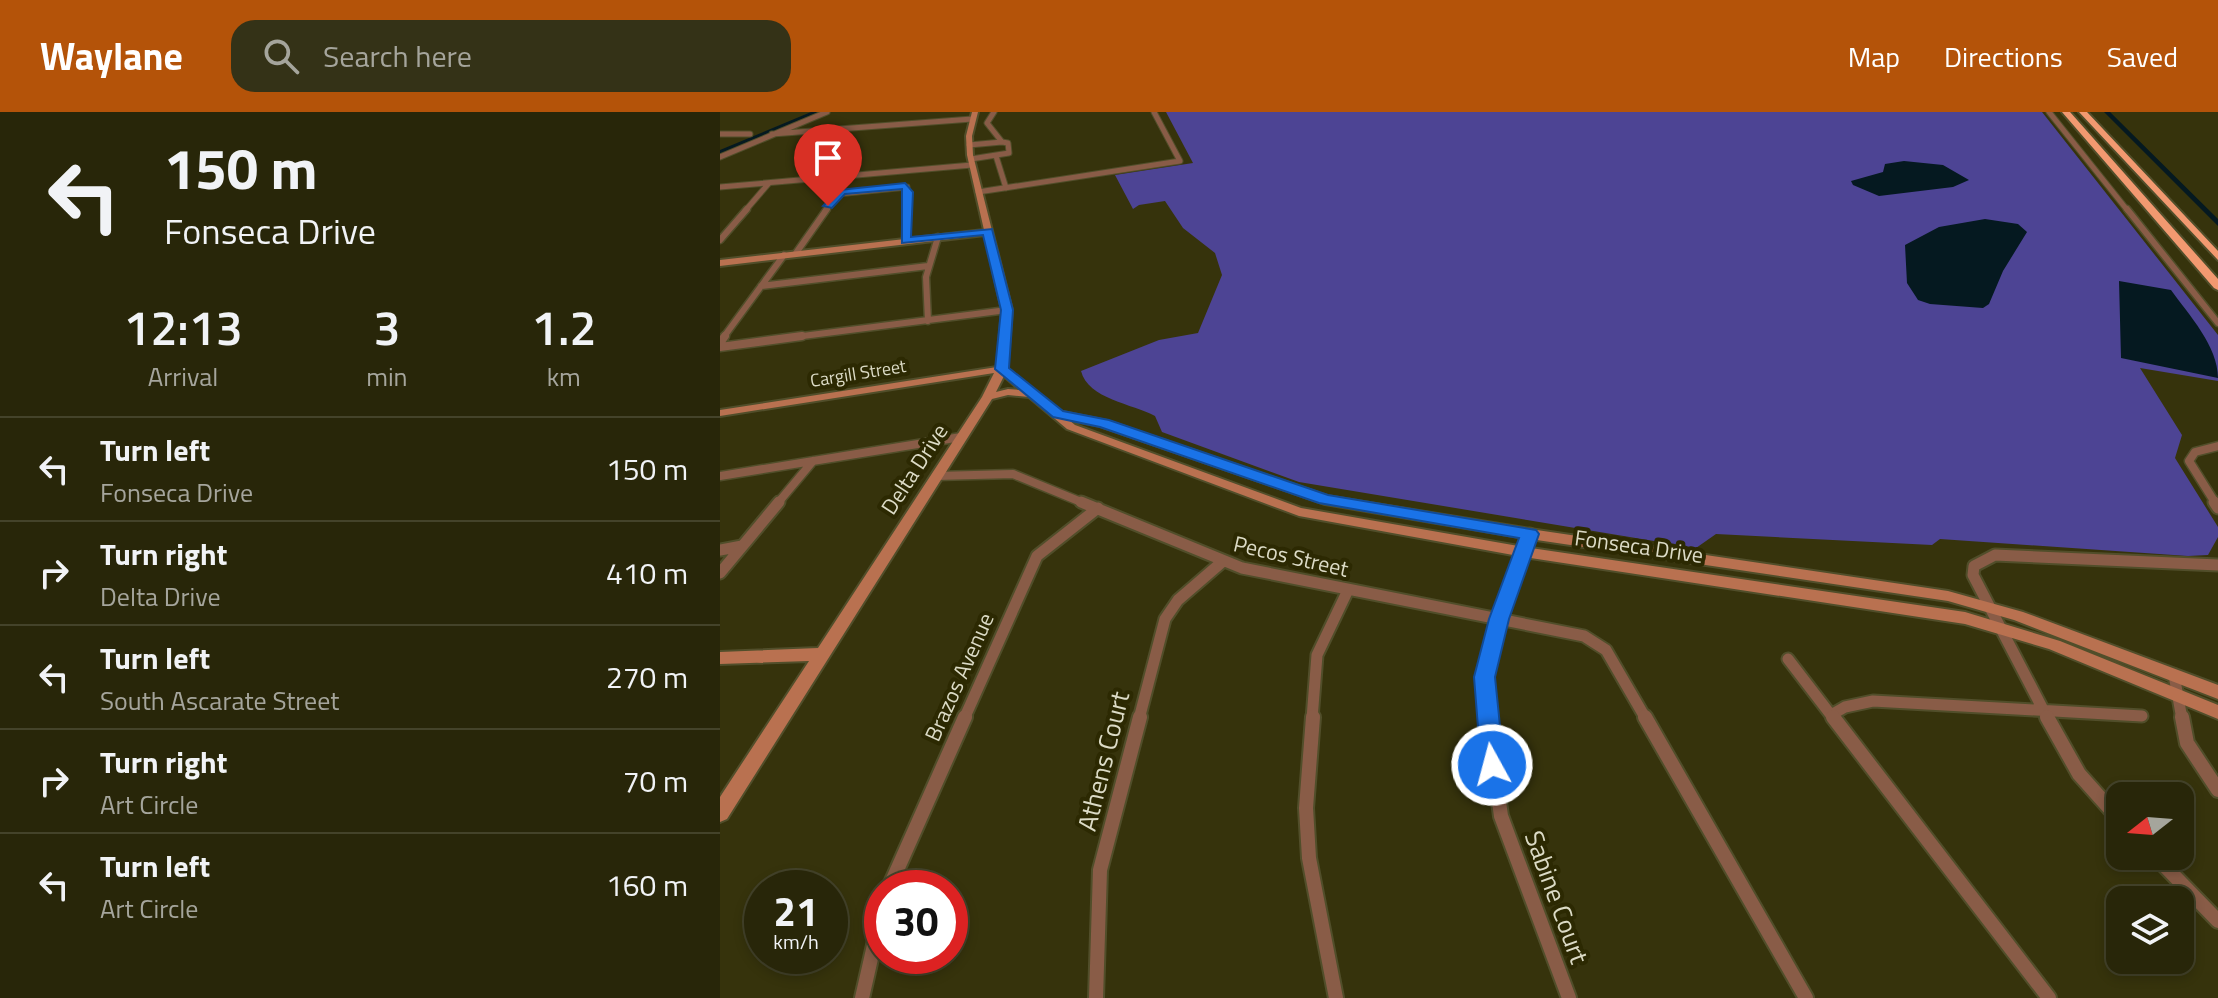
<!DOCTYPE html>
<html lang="en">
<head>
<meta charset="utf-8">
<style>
	:root { --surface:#282609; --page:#343217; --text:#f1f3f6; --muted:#a5a59c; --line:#44432a; --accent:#b45309 }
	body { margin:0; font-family:"Titillium Web",sans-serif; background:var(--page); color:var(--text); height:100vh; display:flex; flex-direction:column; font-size:30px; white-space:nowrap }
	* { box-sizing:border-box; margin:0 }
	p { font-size:26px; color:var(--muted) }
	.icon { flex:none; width:44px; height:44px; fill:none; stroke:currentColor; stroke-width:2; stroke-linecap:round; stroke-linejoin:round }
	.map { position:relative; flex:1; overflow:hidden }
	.side { display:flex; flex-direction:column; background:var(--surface); width:720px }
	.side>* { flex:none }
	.hud { background:#282609; color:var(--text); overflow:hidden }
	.needle { width:52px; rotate:253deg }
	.fabs { position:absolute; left:1386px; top:670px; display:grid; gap:16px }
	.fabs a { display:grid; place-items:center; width:88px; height:88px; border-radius:16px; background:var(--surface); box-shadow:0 4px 12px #0003,0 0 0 2px var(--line); font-size:40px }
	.speed { position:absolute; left:24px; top:758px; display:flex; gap:16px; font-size:40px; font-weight:700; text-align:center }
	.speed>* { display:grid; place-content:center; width:104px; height:104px; border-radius:50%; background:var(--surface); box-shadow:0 4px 12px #0003,0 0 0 2px var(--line); line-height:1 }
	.speed small { font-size:20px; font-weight:400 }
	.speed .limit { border:12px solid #d22; background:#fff; color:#111 }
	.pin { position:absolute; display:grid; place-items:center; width:68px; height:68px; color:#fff; margin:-82px -34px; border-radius:50% 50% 50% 0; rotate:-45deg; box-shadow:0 0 8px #0007 }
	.pin .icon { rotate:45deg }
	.me { position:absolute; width:88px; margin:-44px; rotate:353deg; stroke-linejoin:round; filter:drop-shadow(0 0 6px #0008) }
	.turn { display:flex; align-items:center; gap:28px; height:168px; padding:0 32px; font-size:36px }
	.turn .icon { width:104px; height:104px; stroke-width:2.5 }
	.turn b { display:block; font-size:56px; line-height:68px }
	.eta { display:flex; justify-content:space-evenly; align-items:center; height:136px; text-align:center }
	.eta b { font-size:48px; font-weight:600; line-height:56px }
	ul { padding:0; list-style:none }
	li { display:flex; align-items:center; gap:24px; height:104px; padding:0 32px; border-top:2px solid var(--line) }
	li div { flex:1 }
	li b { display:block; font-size:30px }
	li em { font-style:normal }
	header { display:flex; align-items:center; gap:48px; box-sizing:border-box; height:112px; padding:0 40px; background:var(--accent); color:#fff }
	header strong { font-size:38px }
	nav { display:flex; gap:44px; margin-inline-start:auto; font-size:28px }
	.search { width:560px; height:72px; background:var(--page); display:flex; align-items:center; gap:20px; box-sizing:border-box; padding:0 28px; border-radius:24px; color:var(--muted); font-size:30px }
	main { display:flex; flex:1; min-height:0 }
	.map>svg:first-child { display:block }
	.green { fill:#4d4494 }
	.water { fill:#051920 }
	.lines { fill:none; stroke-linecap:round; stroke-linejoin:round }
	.canal { fill:#051920; fill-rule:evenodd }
	.street-far4-casing { stroke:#514e2a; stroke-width:7 }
	.street-far3-casing { stroke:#514e2a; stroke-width:9 }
	.street-far2-casing { stroke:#514e2a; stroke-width:11 }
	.street-far1-casing { stroke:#514e2a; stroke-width:15 }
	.street-casing { stroke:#514e2a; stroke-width:18 }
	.secondary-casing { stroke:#514e2a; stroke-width:4 }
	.highway-casing { stroke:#514e2a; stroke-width:4 }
	.street-far4 { stroke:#895c47; stroke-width:5 }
	.street-far3 { stroke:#895c47; stroke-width:6 }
	.street-far2 { stroke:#895c47; stroke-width:8 }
	.street-far1 { stroke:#895c47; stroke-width:11 }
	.street { stroke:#895c47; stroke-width:14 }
	.secondary { fill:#b97150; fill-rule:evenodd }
	.highway { fill:#f29970; fill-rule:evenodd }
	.route { fill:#1a73e8; stroke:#114b97; stroke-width:2 }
	.labels { text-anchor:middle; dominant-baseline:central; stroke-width:8; stroke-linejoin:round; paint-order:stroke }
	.far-street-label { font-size:18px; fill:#dcdbc6; stroke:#2c2902 }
	.street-label { font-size:22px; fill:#dcdbc6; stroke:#2c2902 }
	.near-street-label { font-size:26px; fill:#dcdbc6; stroke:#2c2902 }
</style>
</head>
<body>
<header>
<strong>Waylane</strong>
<div class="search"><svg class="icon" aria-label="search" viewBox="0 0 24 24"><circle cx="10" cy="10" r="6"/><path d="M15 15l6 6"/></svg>Search here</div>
<nav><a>Map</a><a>Directions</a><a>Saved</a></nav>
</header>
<main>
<section class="side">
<div class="hud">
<div class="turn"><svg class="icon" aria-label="left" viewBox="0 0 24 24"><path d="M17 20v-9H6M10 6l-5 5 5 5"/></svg><div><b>150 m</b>Fonseca Drive</div></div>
</div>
<div class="eta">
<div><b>12:13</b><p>Arrival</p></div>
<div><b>3</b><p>min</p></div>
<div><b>1.2</b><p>km</p></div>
</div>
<ul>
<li><svg class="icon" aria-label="left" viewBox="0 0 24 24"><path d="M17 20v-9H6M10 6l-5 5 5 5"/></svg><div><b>Turn left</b><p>Fonseca Drive</p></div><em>150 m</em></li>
<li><svg class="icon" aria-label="right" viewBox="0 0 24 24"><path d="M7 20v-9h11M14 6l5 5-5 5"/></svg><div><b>Turn right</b><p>Delta Drive</p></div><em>410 m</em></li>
<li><svg class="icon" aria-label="left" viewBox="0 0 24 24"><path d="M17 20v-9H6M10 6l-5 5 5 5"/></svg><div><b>Turn left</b><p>South Ascarate Street</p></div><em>270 m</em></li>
<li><svg class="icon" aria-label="right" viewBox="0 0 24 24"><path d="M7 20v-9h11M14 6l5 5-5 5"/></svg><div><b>Turn right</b><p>Art Circle</p></div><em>70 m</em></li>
<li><svg class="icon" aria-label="left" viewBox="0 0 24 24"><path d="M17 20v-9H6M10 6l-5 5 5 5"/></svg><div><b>Turn left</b><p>Art Circle</p></div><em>160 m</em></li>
</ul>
</section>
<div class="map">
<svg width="1498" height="886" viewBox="0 0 1498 886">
	<rect width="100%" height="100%" fill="#36330c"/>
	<!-- green -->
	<path class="green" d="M446,0H1322L1498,223V269L1420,256L1462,323L1455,346L1498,415V425L1488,443L1468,444L1220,427L1212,433L996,422L976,436L579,370L442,320L435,304C413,292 368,287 361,259L439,228L478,221L502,163L495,141L463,116L445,89L419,93L413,97L395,63L473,51Z"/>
	<!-- water -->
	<path class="water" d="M1184,49L1223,53L1249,68L1233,75L1159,84L1133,73L1131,69L1163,60L1165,52Z
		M1265,107L1298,112L1307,120L1283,159L1269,192L1263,196L1210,192L1198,188L1187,171L1185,133L1219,115Z
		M1399,169L1451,178C1469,203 1498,234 1498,266L1401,246Z"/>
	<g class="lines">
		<!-- canal -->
		<path class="canal" d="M91,0H99L0,42V38Z
			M1384,0H1390L1498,107V114Z"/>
		<!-- street-far4 casing -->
		<g class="street-far4-casing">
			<path id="street-far4" d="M1329,0L1408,99
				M0,22H30
				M52,22L252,7
				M249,33L282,30
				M276,44L286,76
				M0,45L107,0
				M251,47L289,41L288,31L282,30L267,11L274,0
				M0,75L252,53
				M258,80L460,49L434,0
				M25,99L49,71
				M105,99L117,82L187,75L186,99"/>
		</g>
		<!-- street-far3 casing -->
		<g class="street-far3-casing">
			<path id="street-far3" d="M1407,97L1498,211
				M0,128L27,97
				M185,129L186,97
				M76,141L107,97
				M41,174L208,154
				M208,209L206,165L218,125
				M3,226L64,143
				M67,226L287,198"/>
		</g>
		<!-- street-far2 casing -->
		<g class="street-far2-casing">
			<path id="street-far2" d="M0,231L5,224
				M0,235L82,224
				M0,364L241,325
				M216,364L293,362L366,392
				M57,392L93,349
				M1496,392L1469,349L1475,340L1498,334"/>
		</g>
		<!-- street-far1 casing -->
		<g class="street-far1-casing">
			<path id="street-far1" d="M361,390L522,456L864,524L886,538L926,607
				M1494,390L1498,396
				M0,438L22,434
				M0,461L59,390
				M1068,547L1114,607
				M1454,563L1462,607
				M1111,603L1125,595L1153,589L1422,604
				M244,607L317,444L378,396
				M419,607L445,507L458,488L502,450
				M592,607L597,543L628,478
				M767,607C758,544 789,480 810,422
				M1328,607L1253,463L1254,454L1275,443L1498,453"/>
		</g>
		<!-- street casing -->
		<g class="street-casing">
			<path id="street" d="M593,605L586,696L589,746L616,886
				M767,605L781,704L849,886
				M925,605L1086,886
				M1113,605L1329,886
				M1327,605L1359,662L1400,708
				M1462,605L1467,631L1498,678
				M1435,744L1498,809
				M169,776L245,605
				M142,886L162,798
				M376,886L380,758L420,605"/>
		</g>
		<!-- secondary casing -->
		<g class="secondary-casing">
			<path id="secondary" d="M252,0H258L252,24L253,43L292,198L287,256L338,299L387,309L607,384L810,417L1228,479L1303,500L1498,573V587L1294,508L1228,489L810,427L605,392L380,314L349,308L355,313L581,396L804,435L1245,500L1340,529L1498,593V607L1329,537L1245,512L804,445L579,404L347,317L309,285L288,283L272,287L7,707L0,710V685L89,549L0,552V540L98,536L262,285L274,261L0,304V298L277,255L282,198L265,123L0,154V148L264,118L247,43L246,24ZM284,264L300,278L288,277L276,280Z"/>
		</g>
		<!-- highway casing -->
		<g class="highway-casing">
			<path id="highway" d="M1342,0H1350L1498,167V178L1494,176Z
				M1359,0H1367L1498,139V148Z"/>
		</g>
		<!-- street-far4 -->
		<use href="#street-far4" class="street-far4"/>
		<!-- street-far3 -->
		<use href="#street-far3" class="street-far3"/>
		<!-- street-far2 -->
		<use href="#street-far2" class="street-far2"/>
		<!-- street-far1 -->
		<use href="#street-far1" class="street-far1"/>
		<!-- street -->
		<use href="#street" class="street"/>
		<!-- secondary -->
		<use href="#secondary" class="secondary"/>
		<!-- highway -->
		<use href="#highway" class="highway"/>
	</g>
	<!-- route -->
	<path class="route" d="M185,71L193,80L191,125L272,117L293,198L289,256L343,299L389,308L608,383L816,418L819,422L789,507L775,565L784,653L780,660L772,663L764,660L761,653L754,565L769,507L799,426L599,391L380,315L333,305L275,257L281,198L263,123L182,131V77L125,82L112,96L103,94L119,78Z"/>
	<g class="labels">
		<!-- far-street labels -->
		<g class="far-street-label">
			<text transform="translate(138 261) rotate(-9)">Cargill Street</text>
		</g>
		<!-- street labels -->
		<g class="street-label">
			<text transform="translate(194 357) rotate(-57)">Delta Drive</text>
			<text transform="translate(919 434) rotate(8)">Fonseca Drive</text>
			<text transform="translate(571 444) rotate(13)">Pecos Street</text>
			<text transform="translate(239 565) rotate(-66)">Brazos Avenue</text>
		</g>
		<!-- near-street labels -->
		<g class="near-street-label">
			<text transform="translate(383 649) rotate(-76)">Athens Court</text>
			<text transform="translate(837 785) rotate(70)">Sabine Court</text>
		</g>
	</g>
</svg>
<div class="fabs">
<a><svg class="needle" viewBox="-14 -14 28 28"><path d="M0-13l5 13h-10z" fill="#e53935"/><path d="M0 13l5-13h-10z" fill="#a5a59c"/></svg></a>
<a><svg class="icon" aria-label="layers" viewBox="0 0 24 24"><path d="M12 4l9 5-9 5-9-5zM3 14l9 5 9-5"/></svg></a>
</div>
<div class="speed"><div>21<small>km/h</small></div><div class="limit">30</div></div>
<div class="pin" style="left:108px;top:94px;background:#d93025"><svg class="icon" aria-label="arrive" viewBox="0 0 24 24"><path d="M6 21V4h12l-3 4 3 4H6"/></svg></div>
<svg class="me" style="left:772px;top:653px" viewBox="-20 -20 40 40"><circle r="17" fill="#1a73e8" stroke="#fff" stroke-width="3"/><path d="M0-11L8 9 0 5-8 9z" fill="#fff"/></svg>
</div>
</main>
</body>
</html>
